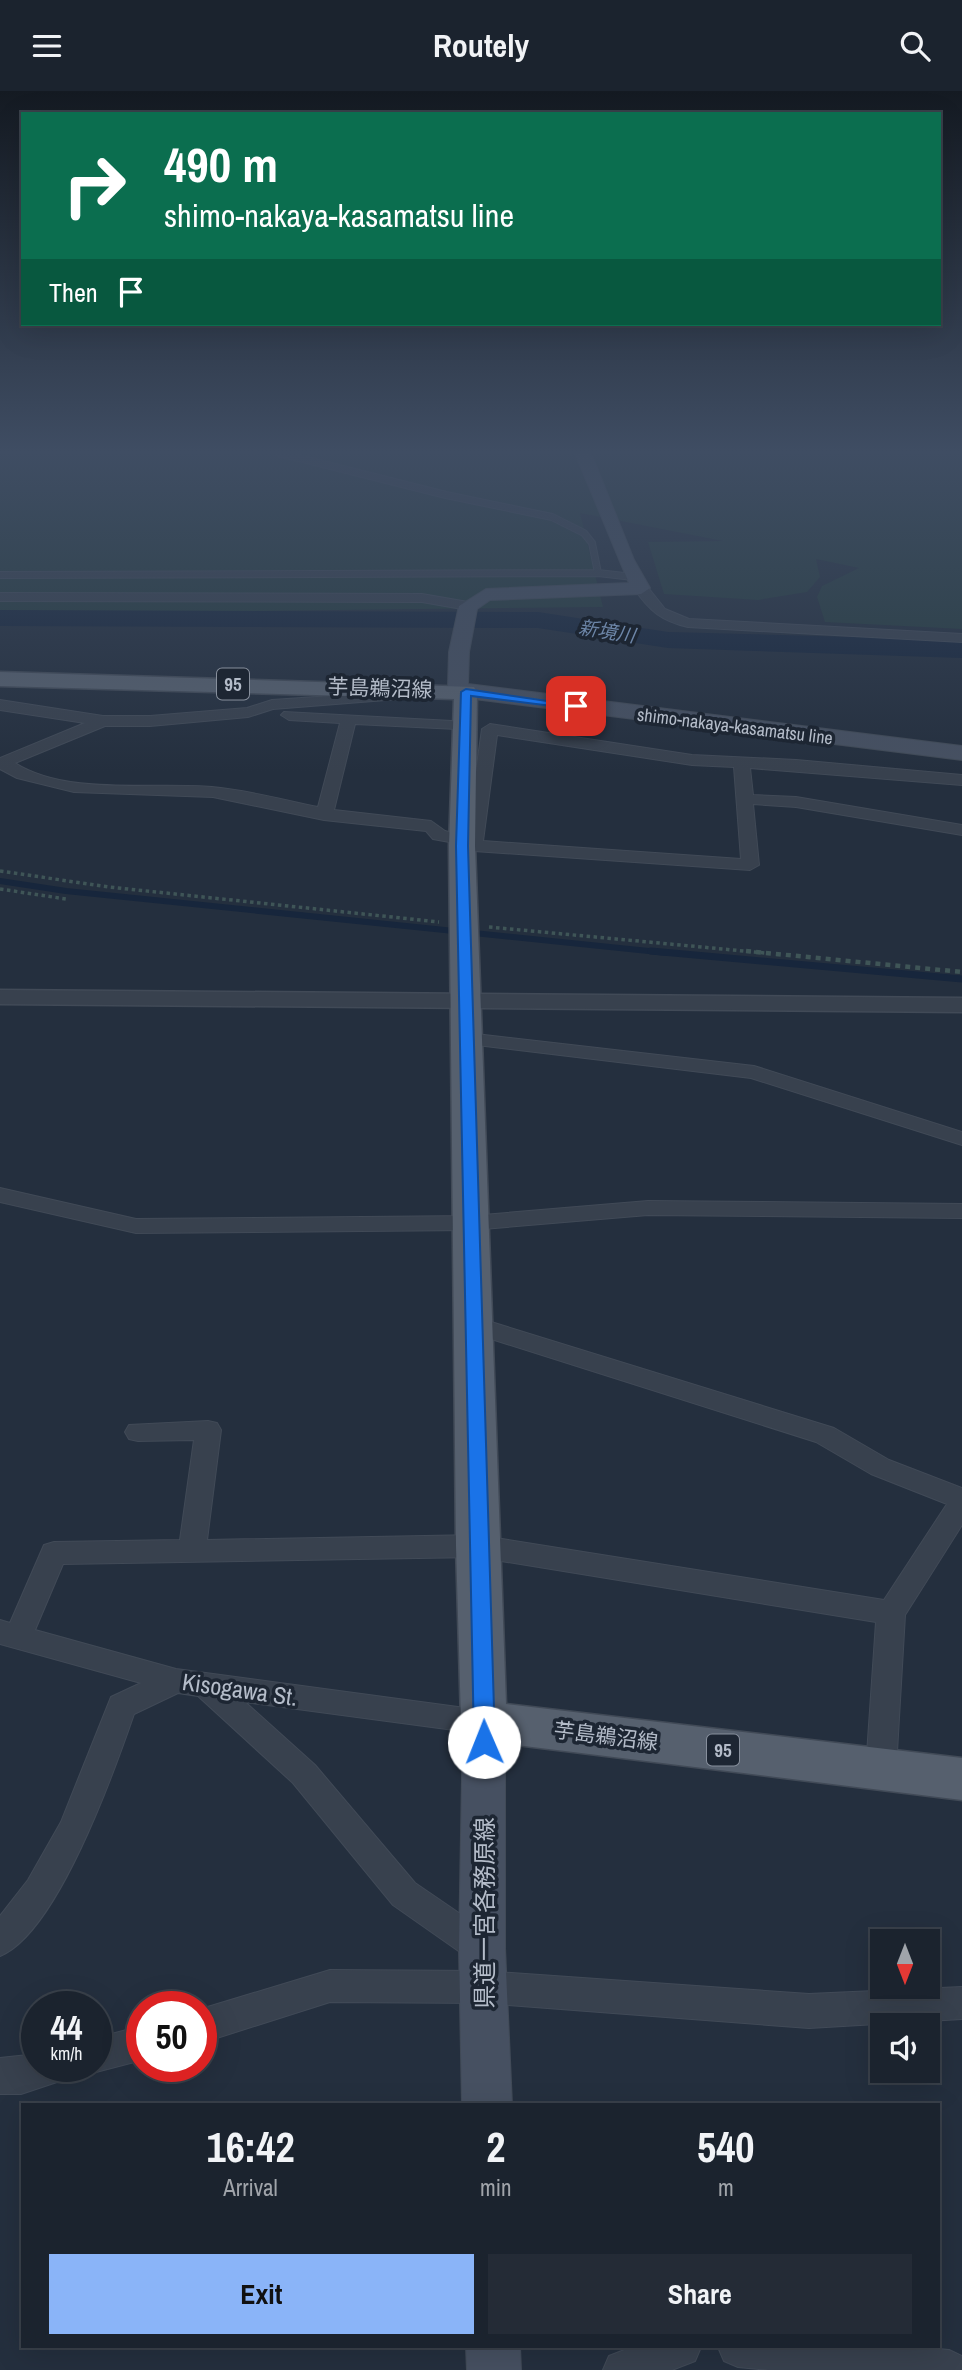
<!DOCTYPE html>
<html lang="en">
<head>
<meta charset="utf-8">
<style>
	:root { --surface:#1b232e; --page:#242b36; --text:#f1f3f6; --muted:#a0a4aa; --line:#39404a; --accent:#8ab4f8 }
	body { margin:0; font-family:"Archivo Narrow","Noto Sans JP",sans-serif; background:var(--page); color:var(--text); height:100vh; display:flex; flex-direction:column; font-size:26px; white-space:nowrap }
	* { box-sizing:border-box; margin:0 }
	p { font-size:23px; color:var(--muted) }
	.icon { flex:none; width:38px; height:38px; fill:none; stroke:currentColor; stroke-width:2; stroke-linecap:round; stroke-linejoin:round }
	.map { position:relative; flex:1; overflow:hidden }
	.sheet { position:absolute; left:21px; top:2012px; width:919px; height:245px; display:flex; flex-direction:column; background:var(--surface); border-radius:0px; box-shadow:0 7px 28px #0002,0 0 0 2px var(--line) }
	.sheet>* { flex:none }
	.top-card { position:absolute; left:21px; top:21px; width:920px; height:214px; border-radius:0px; box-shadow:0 7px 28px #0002,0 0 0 2px var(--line); background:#0b6e4f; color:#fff; overflow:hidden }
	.needle { width:46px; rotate:180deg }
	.buttons { position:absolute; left:870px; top:1838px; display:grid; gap:14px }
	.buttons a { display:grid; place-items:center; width:70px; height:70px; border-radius:0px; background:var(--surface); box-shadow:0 7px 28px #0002,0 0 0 2px var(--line); font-size:35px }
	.speed { position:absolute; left:21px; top:1900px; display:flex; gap:14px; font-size:35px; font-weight:700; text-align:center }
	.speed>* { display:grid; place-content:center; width:91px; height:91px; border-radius:50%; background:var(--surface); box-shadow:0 7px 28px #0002,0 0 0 2px var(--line); line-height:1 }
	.speed small { font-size:18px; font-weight:400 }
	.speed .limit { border:10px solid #d22; background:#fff; color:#111 }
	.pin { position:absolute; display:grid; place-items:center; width:60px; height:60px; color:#fff; margin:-30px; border-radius:14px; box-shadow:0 4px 10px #0006 }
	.me { position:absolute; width:77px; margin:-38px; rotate:359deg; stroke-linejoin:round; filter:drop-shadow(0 0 5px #0008) }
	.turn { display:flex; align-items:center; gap:24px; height:147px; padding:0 28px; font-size:32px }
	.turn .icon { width:91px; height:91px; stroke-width:2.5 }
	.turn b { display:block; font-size:49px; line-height:60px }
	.then { display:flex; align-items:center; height:66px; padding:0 28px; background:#0003; gap:14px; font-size:26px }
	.eta { display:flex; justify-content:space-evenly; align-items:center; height:119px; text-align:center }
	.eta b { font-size:42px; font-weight:800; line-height:49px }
	.action { display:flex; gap:14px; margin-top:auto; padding:14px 28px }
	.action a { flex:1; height:80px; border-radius:0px; background:var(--accent); color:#111; font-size:28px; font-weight:800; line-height:80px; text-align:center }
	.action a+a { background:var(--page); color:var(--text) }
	header { display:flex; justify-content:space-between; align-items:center; height:91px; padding:0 28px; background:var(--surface); font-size:32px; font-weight:800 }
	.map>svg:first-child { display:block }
	.green { fill:#263c3f }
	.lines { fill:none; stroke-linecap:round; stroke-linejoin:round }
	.stream-far1 { stroke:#17263c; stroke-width:6 }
	.stream { stroke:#17263c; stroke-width:7 }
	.river { fill:#17263c; fill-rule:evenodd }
	.service-casing { stroke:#414a57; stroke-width:8 }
	.minor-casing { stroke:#414a57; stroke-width:2 }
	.tertiary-casing { stroke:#414a57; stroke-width:3 }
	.secondary-casing { stroke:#414a57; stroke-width:2 }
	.primary-casing { stroke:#414a57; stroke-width:3 }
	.path-far1 { stroke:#3f5557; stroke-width:3.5; stroke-dasharray:3.5 3.5; stroke-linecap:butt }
	.path { stroke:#3f5557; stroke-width:4.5; stroke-dasharray:5 5; stroke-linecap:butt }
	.service { stroke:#38414e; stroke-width:6 }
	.minor { fill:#38414e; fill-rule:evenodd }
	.tertiary { fill:#38414e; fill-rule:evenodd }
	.secondary { fill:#465061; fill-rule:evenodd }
	.primary { fill:#56606e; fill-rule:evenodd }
	.route { fill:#1a73e8; stroke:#114b97; stroke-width:2 }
	.labels { text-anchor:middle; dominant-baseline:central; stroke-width:7; stroke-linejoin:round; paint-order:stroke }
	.far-street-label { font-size:18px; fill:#b4bcc9; stroke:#1d2633 }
	.far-water-label { font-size:19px; font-style:italic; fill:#6d86a8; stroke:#1d2633 }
	.shield { fill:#1d2633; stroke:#878f9c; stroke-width:2 }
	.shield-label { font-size:19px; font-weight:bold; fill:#b4bcc9 }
	.street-label { font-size:21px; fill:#b4bcc9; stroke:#1d2633 }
	.near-street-label { font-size:24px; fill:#b4bcc9; stroke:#1d2633 }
</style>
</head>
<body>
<header><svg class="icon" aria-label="menu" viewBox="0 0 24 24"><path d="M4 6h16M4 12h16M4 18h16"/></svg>Routely<svg class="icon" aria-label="search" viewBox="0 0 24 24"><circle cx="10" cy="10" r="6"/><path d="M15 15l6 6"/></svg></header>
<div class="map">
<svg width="962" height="2279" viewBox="0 0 962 2279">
	<rect width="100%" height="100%" fill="#242f3e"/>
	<!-- green -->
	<path class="green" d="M0,362H962V538L825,531L817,506L822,495L859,477L816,468L820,486L807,501L758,509L664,503L648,451L723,450L580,422L603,516L0,523Z"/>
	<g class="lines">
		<!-- stream-far1 -->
		<path class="stream-far1" d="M0,790L66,800L668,862"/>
		<!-- stream -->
		<path class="stream" d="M651,860L962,888"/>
		<!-- river -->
		<path class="river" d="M0,519L538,521L668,541L962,549V567L668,557L538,537L0,535Z"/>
		<!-- service casing -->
		<g class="service-casing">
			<path id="service" d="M279,362L446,404L552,426L584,442L592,452L598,482
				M0,484L598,482L633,486"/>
		</g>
		<!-- minor casing -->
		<g class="minor-casing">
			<path id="minor" d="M636,494H646L665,518L689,528L962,543V551L688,536C662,530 649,520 634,497Z
				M0,502L422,503L468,511L475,515L468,519L422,511L0,510Z
				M406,600L413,604L411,607L273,618L248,626L150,635H105L15,672C67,705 152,691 212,696C247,699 283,709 318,716L340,632L289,629L281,624L284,621L452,630L460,635L457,638L355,633L334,719L431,730L445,740L467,746L482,638L490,633L692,664L796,669L962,684V694L750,677L753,704L796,706L962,734V744L796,716L753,713L759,774L750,779L474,760L466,754L433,748L426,740L324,729L213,706L74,701L17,687L0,678V667L85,632L0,619V609L103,625H150L247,617L272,609ZM497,644L692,674L734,676L741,768L483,750Z
				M467,942L754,975L962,1041V1054L751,987L460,952L457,948L460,944Z
				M0,1097L136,1128L471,1125L648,1110L962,1113V1127L648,1124L471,1139L136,1142L0,1111Z
				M475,1226L834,1337L889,1369L962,1397V1434L905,1524L896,1678L892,1687L881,1691L870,1687L866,1678L876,1531L477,1466L63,1473L35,1539L176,1578L495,1621L499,1630L495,1639L484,1643L245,1611L315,1674L415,1792L494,1846L499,1857L494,1868L482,1873L470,1868L393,1814L293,1692L198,1605L178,1602L134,1623C114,1681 57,1842 0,1865V1825L28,1789L61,1731L111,1606L141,1592L0,1553V1529L10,1532L44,1454L54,1451L180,1449L194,1349L138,1350L129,1348L125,1341L129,1334L208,1330L217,1332L221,1339L207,1449L477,1444L884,1509L947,1413L871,1383L816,1351L466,1240L463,1234L466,1228Z
				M330,1879L483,1880L809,1903L962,1896V1928L809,1937L483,1912L330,1911L201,1952V1918Z
				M142,1935V1969L96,1981L84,1976H96V1947Z
				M37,1963V1976H71L66,1988L21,2003H0V1967Z
				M632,2256H701L695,2270L672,2279H603L609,2265Z
				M718,2256H917L949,2259L962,2265V2279H769L738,2276L724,2270Z"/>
		</g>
		<!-- tertiary casing -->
		<g class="tertiary-casing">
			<path id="tertiary" d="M0,899L962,907V921L0,913Z"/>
		</g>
		<!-- secondary casing -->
		<g class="secondary-casing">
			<path id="secondary" d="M575,362H591L634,469L650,497L641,503L490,509L477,518L469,561L468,593L962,655V669L466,607L459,605L448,595L449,561L459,515L486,498L629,492Z
				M484,1612L499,1618L505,1630V1857L512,2014H462L459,1857L463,1630L469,1618Z
				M466,2256H520L521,2279H467Z"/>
		</g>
		<!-- primary casing -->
		<g class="primary-casing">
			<path id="primary" d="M0,581L474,596L477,601L475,755L506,1613L962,1667V1709L484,1650L468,1644L461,1630L456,1455L449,755L454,608L0,595Z"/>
		</g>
		<!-- path-far1 -->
		<path class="path-far1" d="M0,780L109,796L439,831
			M0,798L66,808
			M489,836L765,862"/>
		<!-- path -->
		<path class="path" d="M746,860L962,881"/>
		<!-- service -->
		<use href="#service" class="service"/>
		<!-- minor -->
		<use href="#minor" class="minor"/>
		<!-- tertiary -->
		<use href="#tertiary" class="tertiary"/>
		<!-- secondary -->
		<use href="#secondary" class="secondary"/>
		<!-- primary -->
		<use href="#primary" class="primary"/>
	</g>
	<!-- sky -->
	<linearGradient id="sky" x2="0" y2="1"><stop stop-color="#141a22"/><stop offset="0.53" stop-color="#3f4d63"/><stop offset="1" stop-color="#3f4d63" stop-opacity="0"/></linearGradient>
	<rect width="962" height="681" fill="url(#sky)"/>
	<!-- route -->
	<path class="route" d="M466,598L581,615L576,618L471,605L468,755L495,1651L492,1657L484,1660L477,1657L474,1651L456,755L461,601Z"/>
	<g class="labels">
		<!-- far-street labels -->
		<g class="far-street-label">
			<text transform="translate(735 635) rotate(7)">shimo-nakaya-kasamatsu line</text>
		</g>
		<!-- far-water labels -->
		<g class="far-water-label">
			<text transform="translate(607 540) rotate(9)">新境川</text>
		</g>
		<!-- shield labels -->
		<g class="shield">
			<rect x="217" y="577.5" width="32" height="31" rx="5"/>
			<rect x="707" y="1643.5" width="32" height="31" rx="5"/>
		</g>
		<g class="shield-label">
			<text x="233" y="593">95</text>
			<text x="723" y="1659">95</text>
		</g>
		<!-- street labels -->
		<g class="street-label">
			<text transform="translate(380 597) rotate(2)">芋島鵜沼線</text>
			<text transform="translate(606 1645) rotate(7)">芋島鵜沼線</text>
		</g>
		<!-- near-street labels -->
		<g class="near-street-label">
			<text transform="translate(240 1598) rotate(8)">Kisogawa St.</text>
			<text transform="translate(484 1822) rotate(-90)">県道一宮各務原線</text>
		</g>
	</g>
</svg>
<div class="buttons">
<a><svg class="needle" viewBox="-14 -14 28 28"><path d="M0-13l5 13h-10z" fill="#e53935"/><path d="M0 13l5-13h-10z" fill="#a0a4aa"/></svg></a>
<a><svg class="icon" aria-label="sound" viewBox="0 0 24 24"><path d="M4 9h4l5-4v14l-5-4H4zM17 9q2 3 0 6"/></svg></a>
</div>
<div class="speed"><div>44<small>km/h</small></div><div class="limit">50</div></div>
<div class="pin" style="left:576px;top:615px;background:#d93025"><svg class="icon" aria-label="arrive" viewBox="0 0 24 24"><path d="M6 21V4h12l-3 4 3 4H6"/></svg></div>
<svg class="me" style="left:484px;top:1651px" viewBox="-20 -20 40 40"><circle r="19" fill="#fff"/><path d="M0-13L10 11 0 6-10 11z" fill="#1a73e8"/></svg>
<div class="top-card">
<div class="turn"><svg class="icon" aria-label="right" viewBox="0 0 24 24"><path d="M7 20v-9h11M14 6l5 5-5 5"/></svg><div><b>490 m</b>shimo-nakaya-kasamatsu line</div></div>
<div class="then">Then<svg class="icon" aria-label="arrive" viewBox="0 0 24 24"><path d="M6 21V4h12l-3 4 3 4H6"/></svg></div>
</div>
<section class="sheet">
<div class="eta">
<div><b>16:42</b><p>Arrival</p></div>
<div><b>2</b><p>min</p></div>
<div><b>540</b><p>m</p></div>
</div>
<div class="action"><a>Exit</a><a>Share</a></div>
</section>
</div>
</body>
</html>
